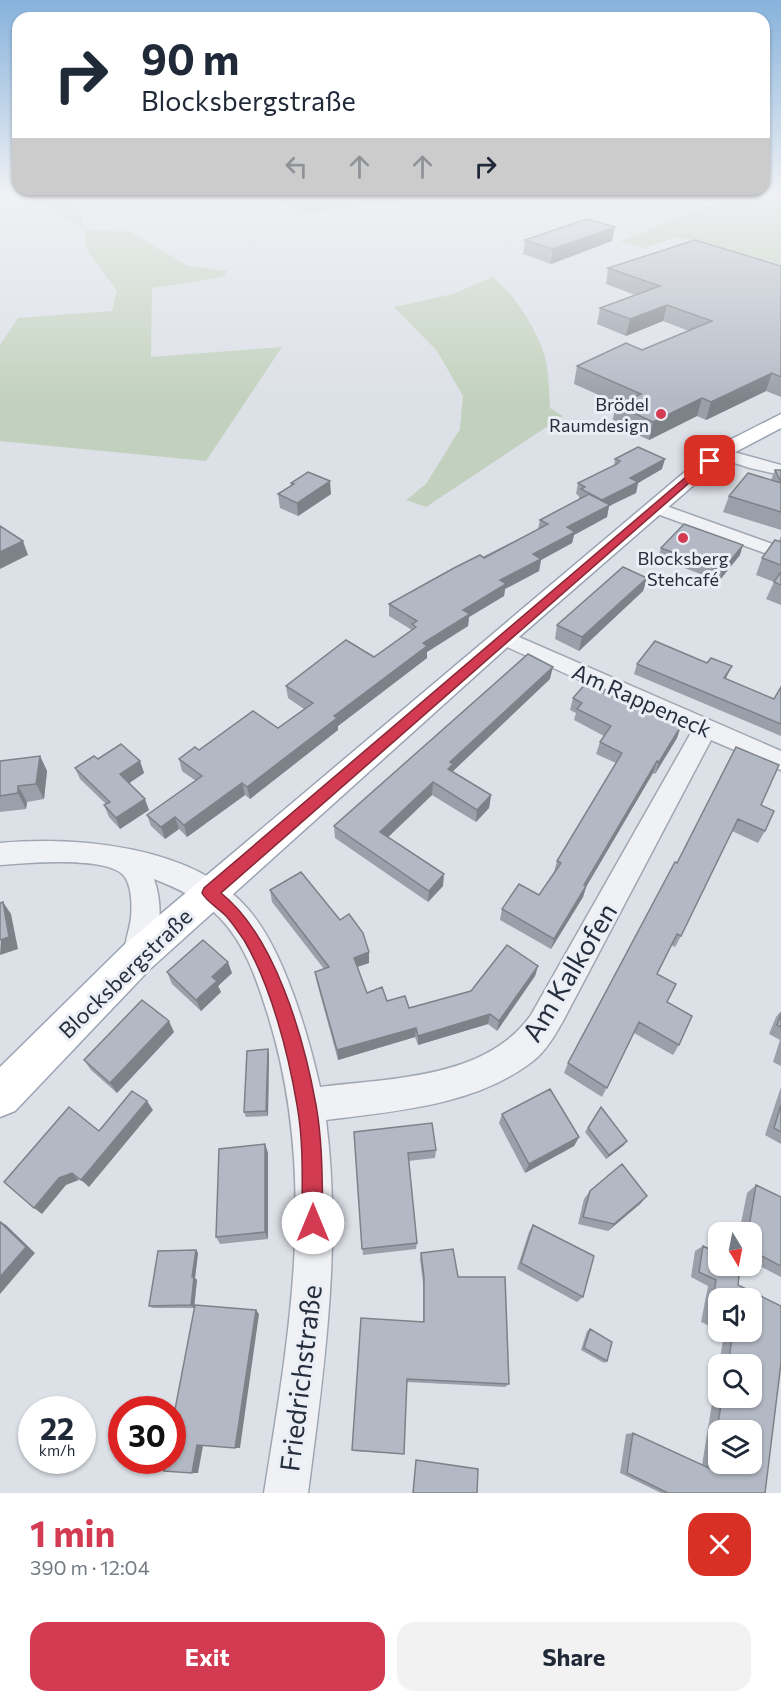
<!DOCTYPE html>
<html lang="en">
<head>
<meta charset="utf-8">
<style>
	:root { --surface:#fff; --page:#f2f2f3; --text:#1f2937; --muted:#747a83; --accent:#d23b51 }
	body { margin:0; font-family:Commissioner,sans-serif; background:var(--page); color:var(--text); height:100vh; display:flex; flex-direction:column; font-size:22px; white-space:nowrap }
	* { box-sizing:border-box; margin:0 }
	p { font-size:20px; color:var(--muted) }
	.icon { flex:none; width:33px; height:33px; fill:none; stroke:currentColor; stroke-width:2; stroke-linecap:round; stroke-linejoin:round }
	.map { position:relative; height:1493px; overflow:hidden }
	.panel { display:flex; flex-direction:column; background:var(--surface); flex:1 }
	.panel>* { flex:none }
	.top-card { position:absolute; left:12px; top:12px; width:758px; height:183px; border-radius:18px; box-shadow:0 2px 4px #0004; background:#fff; color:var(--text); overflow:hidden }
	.needle { width:39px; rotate:170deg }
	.controls { position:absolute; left:708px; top:1222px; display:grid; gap:12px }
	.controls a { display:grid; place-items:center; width:54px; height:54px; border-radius:12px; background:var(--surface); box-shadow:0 2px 4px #0004; font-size:30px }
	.speed { position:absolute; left:18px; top:1396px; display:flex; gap:12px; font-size:30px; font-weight:700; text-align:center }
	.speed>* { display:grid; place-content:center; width:78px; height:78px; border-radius:50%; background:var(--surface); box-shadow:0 2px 4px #0004; line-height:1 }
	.speed small { font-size:15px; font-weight:400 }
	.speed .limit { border:9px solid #d22; background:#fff; color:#111 }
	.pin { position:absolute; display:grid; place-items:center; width:51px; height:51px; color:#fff; margin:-26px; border-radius:12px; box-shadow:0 3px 9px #0006 }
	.me { position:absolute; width:66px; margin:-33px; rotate:0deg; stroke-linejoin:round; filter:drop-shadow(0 0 4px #0008) }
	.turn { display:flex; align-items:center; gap:21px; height:126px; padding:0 30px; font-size:27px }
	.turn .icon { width:78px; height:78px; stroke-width:2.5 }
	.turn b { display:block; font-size:42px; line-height:51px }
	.lanes { display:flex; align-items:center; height:57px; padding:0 30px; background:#0003; justify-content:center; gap:30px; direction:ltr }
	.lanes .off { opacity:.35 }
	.round { display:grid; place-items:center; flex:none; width:63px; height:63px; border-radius:18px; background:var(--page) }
	.summary { display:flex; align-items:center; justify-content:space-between; height:102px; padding:0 30px }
	h1 { font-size:36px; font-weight:700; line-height:45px; color:var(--accent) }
	.cta { display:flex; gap:12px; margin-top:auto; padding:12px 30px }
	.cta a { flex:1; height:69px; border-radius:18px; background:var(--accent); color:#fff; font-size:24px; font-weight:700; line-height:69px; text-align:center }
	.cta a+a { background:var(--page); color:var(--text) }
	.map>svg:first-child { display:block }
	.green { fill:#c2d1bd }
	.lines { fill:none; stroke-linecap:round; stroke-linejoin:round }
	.minor-casing { stroke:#a1a7b1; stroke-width:3 }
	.major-casing { stroke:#9ba4b3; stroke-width:3 }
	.minor { fill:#eff1f5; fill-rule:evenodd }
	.major { fill:#fff; fill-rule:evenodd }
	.wall { fill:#9a9fa9; fill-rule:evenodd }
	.shaded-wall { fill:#7d8289 }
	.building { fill:#b3b9c4; stroke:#7d8289; stroke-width:1.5; fill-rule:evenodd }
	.route { fill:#d23b51; stroke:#882635; stroke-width:1.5 }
	.poi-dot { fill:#d23b51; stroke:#ebeff5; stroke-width:2 }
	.labels { text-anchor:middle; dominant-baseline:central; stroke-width:6; stroke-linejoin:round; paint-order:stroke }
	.far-poi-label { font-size:18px; fill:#252e3d; stroke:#ebeff5; text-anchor:end }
	.street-label { font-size:22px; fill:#252e3d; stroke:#ebeff5 }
	.near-street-label { font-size:27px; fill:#252e3d; stroke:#ebeff5 }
</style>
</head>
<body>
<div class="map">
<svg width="781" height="1493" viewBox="0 0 781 1493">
	<rect width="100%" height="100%" fill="#dce0e7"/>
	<!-- green -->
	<path class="green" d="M21,193H75L84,229L131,232L188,266L227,271L223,277L152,288L151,357L282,347L206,461L0,441V345L18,318L112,311L117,291L87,250L84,229Z
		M273,193H386L399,202L297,214Z
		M752,193L781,195V264L676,237L644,248L620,241L733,197L740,199Z
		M492,277C513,291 541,336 546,361C549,376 549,393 550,408L563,416L426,507L406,500L426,484L460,429L463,396L437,351L394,307L453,294Z"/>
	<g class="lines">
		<!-- minor casing -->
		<g class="minor-casing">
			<path id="minor" d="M719,448L781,465V475L750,468L713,456L711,453Z
				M655,502L781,547V559L649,511L646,507L649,503Z
				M503,630L781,751V770L711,740L563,1021C555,1035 546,1051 533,1061C475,1106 395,1111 326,1120C342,1245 324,1369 308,1493H264C290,1331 318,1176 268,1015C257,981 246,945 220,918C203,900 177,888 154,879C164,907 160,940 147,967L137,971L127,967C120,952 129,934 131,918C132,906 132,888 125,877C110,855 25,863 0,865V843C77,836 194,846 248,909C284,950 308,1034 320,1087C390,1078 486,1079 531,1015L692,731L496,642L492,637L496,632Z"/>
		</g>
		<!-- major casing -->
		<g class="major-casing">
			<path id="major" d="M781,414V428L726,457L512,643L150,969L15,1111L0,1117V1067L124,945L712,449Z"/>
		</g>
		<!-- minor -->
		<use href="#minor" class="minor"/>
		<!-- major -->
		<use href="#major" class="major"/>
	</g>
	<!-- wall -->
	<path class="wall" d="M525,240L612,241L551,264L523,254Z
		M781,266V397L766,391L706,420L697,416L649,440L612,423L616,405L619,404L574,384L577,366L642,350L689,331L663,321L626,336L597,324L600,308L635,295L606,284L608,268Z
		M615,459L662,469L638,483L636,493L609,506L607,517L574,535L572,543L541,560L539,571L505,589L504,596L469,617L468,626L427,652V658L338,726V730L250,799L245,795L187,837L179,829L165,839L151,826L147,815L196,781L182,771L179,759L199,750L278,728L304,709L288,698L286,686L374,657L412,630L389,616V604L538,529L540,520L579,500V496L576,494L578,483L614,466Z
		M775,470H781V530L723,512L729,496L771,480Z
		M291,483L331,494L298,516L280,508L278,494L291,486Z
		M781,536V605L766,599L774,582L756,575L762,558L779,541Z
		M661,548L740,555L719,581L658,558Z
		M647,578L643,591L579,651L555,639L557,625Z
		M637,664L727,676L726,679L774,699L781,687V736L634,674Z
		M550,679L452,772L491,795L489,808L476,822L432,795L388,837L443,886L428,902L335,838L334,826Z
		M605,694L647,711L673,714L670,721L677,738L655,774L653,773L586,887L583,897L551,949L500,920L502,909L539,895L554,872L557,861L616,763L596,754L600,742L604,736L574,720L576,713L570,710L573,698Z
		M736,747L761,805L765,831L758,843L732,831L681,936L675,947L671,945L657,974L667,1002L679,1045L673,1055L634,1033L602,1097L564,1073L568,1063L677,863Z
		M40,756L47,771L44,799L27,802L26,809L0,812V761Z
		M140,761L144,773L129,783L149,810L120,829L109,817L104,805L106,804L80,779L75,768Z
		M270,890L340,920L369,952V963L357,967L367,993L387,1001L409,1008L471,991L538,966L535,976L497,1031L488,1024L418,1045L415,1037L338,1060L317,983L315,972L324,969L272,902Z
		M167,972L232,973L218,986L221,992L201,1011L172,984Z
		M781,1011V1066L773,1062L780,1040L769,1034L776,1017Z
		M174,1032L117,1093L91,1070L84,1060Z
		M268,1049L269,1054L268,1116L246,1117L244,1112Z
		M781,1087V1144L765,1135Z
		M601,1107L624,1145L606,1159L585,1132Z
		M502,1114L579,1137L574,1146L525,1173L499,1123Z
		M354,1132L436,1150L435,1158L408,1161L417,1243L416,1249L363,1255Z
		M265,1144L268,1153V1239L220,1244L216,1237Z
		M756,1185L781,1197V1277L752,1262V1233H739L747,1193Z
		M590,1191L647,1196L640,1204L608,1231L578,1224L584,1199Z
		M533,1225L583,1297L577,1302L517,1269L529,1232Z
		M718,1238V1266H740L738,1285L781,1306V1363L765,1493H661L620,1473L626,1434L633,1433L702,1465L718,1367V1398H752V1365H719L724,1333L722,1332H752V1299H718V1330L701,1322L708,1286L691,1277L695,1251L703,1246L710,1249L711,1243ZM718,1431H752V1464H718Z
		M196,1250L198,1253L195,1278L197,1280L194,1308H153L149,1306Z
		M421,1253L458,1277L509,1384L505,1387L407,1382L403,1454L353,1451L352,1450L423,1322V1283L420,1259Z
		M590,1329L607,1361L604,1363L581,1350L587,1331Z"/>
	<!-- shaded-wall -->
	<path class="shaded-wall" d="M615,227L612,241L551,264L553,249Z
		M667,305L663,321L626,336L630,319Z
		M772,373L766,391L706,420L711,402Z
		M702,398L697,416L649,440L653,422Z
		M665,459L662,469L638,483L636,493L609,506L607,517L574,535L572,543L541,560L539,571L505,589L504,596L469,617L468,626L427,652V658L338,726V730L250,799L247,787L463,610L630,478Z
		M330,481L331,494L298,516L297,503Z
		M23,541L28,555L0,569V552Z
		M743,545L740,555L719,581L722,571Z
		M647,578L643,591L579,651L582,637Z
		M732,666L727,676L719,688L724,678Z
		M553,667L550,679L452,772L448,769L450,762Z
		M681,726L677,738L655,774L659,762Z
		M40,756L47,771L44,799L36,784Z
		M140,761L144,773L125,786L120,774Z
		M657,761L653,773L586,887L583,897L551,949L554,939Z
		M433,782L432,795L381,844L380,832Z
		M242,783L245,795L187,837L184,825Z
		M18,786L27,802L26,809L18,793Z
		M491,795L489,808L476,822L477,810Z
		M145,799L149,810L120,829L116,818Z
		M175,817L179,829L165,839L161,827Z
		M444,874L443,886L428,902L429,891Z
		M3,902L11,914L18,949L0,955Z
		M369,952V963L354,968V958Z
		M228,962L232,973L218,986L221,992L201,1011L196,1000L212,977Z
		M538,966L535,976L497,1031L499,1021Z
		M490,1014L488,1024L418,1045V1036Z
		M169,1021L174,1032L117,1093L110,1083Z
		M416,1028L415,1037L338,1060L337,1050Z
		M268,1049L269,1054L268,1116L266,1111Z
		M147,1101L153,1110L89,1187L81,1180Z
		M579,1137L574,1146L525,1173L529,1164Z
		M627,1141L624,1145L606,1159L609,1155Z
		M265,1144L268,1153V1239L265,1232Z
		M72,1173L79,1180L66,1185L42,1214L34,1208L59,1178Z
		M647,1196L640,1204L608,1231L614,1224Z
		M0,1221L6,1225L35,1253L0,1294Z
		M196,1250L198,1253L195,1278L197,1280L194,1308L191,1305L192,1277Z
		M256,1310L259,1314L240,1448H235Z
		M197,1445L203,1446L198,1473H192Z"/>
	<!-- building -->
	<path class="building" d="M587,219L615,227L553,249L525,240Z
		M695,240L781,266V377L772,373L711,402L702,398L653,422L616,405L641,394L577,366L626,343L642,350L712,321L667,305L630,319L600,308L660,286L608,268Z
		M638,447L665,459L630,478L638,482L602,500L581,489L585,487L578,483L617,464L620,461L615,459Z
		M775,470H781V482Z
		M308,472L330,481L297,503L278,494L294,484L291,483Z
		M748,473L781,483V512L729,496Z
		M589,494L610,505L567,527L575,532L533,554L541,559L500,580L506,584L463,610L470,614L423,643L427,646L334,716L337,718L247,787L242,783L184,825L175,817L161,827L147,815L202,776L179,759L195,747L199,750L253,711L278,728L313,703L286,686L346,640L374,657L416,627L412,624L417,621L389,604L454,568L480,555L484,558L548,524L540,520Z
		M684,524L743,545L722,571L661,548Z
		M0,526L23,541L0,552Z
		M775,540L781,542V565L762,558Z
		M623,567L647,578L582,637L557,625Z
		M781,572V585L774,582Z
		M655,641L707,663L711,658L732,666L724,678L774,699L781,687V724L637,664Z
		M528,654L553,667L450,762L453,764L448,769L491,795L477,810L433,782L380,832L444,874L429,891L334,826Z
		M588,681L606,690L604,693L647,711L651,705L673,714L668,721L681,726L659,762L657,761L584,885L586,886L554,939L502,909L519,884L539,895L561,863L557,861L622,753L600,742L611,726L577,709L582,703L573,698Z
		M121,744L140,761L120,774L145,799L116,818L104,805L110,802L75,768L94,756L98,759Z
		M736,747L779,765L761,805L774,811L765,831L738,819L681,936L677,934L657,974L676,984L667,1002L692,1016L679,1045L639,1022L607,1088L568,1063L675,862L677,863Z
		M40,756L36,784L18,786V793L0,796V761Z
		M301,872L340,920L349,914L363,933L369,952L354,958L367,993L382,987L387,1001L405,996L409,1008L471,991L507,945L538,966L499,1021L490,1014L418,1036L416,1028L337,1050L315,972L329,967L270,890Z
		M3,902L9,937L0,940V903Z
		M203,940L228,962L212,977L217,981L196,1000L167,972Z
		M142,1000L169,1021L110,1083L84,1060Z
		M781,1014V1027L777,1025Z
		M268,1049L266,1111L244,1112L247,1051Z
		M550,1089L579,1137L529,1164L502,1114Z
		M132,1091L147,1101L81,1180L72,1173L59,1178L34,1208L4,1182L69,1107L99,1131Z
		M781,1105V1132L774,1128Z
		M601,1107L627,1141L609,1155L588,1128Z
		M432,1123L436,1150L408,1153L417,1243L362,1249L354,1132Z
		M265,1144V1232L216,1237L219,1149Z
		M622,1164L647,1196L614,1224L583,1217L590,1191Z
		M756,1185L781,1197V1266L752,1251V1233H748Z
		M0,1222L26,1247L0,1277Z
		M533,1225L594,1256L583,1297L521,1263Z
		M703,1246L717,1253L718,1246V1266H740L738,1285L781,1306V1363L765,1493H668L627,1473L633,1433L711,1469L722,1398H752V1365H728L733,1332H752V1299H718V1322L710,1317L716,1280L699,1272ZM718,1431H752V1464H718Z
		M453,1249L458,1277H505L509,1384L407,1379L404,1454L352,1450L361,1318L424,1322V1277L421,1253Z
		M196,1250L192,1277H194L191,1305L149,1306L158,1251Z
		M195,1305L256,1310L235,1448L197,1445L192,1473L164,1471L166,1461H172V1425Z
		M590,1329L612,1342L607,1361L584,1348Z
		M416,1460L478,1469L477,1493H413Z"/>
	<!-- sky -->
	<linearGradient id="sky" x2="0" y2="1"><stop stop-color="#87b2dc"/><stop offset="0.48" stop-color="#eff1f4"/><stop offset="1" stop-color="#eff1f4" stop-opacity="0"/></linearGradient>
	<rect width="781" height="402" fill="url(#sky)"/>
	<!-- route -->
	<path class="route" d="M707,459L714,461L221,893C275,936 304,1038 316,1105C323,1144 322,1184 323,1223L320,1230L313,1234L306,1230L302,1223C302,1184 304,1143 297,1105C288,1052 271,986 244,940C238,932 232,922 225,915C217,907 207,902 202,893L204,888Z"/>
	<!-- markers -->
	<g class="poi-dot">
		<circle cx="661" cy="414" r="6"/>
		<circle cx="683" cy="538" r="6"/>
	</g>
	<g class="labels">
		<!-- far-poi labels -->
		<g class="far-poi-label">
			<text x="649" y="404">Brödel<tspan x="649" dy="21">Raumdesign</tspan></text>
			<text x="683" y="558" text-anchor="middle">Blocksberg<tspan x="683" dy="21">Stehcafé</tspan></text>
		</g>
		<!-- street labels -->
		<g class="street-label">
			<text transform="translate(642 700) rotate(24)">Am Rappeneck</text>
			<text transform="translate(125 973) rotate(-44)">Blocksbergstraße</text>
		</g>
		<!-- near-street labels -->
		<g class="near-street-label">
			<text transform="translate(569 972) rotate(-59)">Am Kalkofen</text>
			<text transform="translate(300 1378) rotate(-83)">Friedrichstraße</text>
		</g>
	</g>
</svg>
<div class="controls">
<a><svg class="needle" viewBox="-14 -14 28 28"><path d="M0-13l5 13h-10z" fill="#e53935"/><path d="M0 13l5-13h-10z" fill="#747a83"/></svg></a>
<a><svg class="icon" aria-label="sound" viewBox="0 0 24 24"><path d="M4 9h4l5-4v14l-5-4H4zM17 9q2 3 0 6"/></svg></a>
<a><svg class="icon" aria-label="search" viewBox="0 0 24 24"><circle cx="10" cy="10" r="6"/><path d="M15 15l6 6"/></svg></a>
<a><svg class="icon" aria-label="layers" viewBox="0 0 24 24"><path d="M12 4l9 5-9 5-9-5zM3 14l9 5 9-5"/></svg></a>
</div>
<div class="speed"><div>22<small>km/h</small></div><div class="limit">30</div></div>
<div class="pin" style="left:710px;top:461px;background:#d93025"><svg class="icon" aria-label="arrive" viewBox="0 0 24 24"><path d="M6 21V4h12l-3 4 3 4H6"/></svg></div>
<svg class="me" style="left:313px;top:1223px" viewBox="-20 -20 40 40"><circle r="19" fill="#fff"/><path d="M0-13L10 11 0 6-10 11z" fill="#d23b51"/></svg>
<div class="top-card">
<div class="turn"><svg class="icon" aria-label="right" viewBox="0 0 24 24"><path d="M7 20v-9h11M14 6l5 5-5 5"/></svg><div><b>90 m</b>Blocksbergstraße</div></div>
<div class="lanes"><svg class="icon off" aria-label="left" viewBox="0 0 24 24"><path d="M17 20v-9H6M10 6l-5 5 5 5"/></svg><svg class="icon off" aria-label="ahead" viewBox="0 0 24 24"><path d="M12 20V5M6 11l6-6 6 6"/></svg><svg class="icon off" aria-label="ahead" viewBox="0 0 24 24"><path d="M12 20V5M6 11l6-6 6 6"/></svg><svg class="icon" aria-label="right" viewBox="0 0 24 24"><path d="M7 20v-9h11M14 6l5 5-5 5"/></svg></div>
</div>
</div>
<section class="panel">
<div class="summary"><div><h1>1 min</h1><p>390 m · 12:04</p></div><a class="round" style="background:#d93025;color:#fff"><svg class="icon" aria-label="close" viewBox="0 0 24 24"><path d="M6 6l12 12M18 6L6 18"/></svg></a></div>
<div class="cta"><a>Exit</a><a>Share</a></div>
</section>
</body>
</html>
